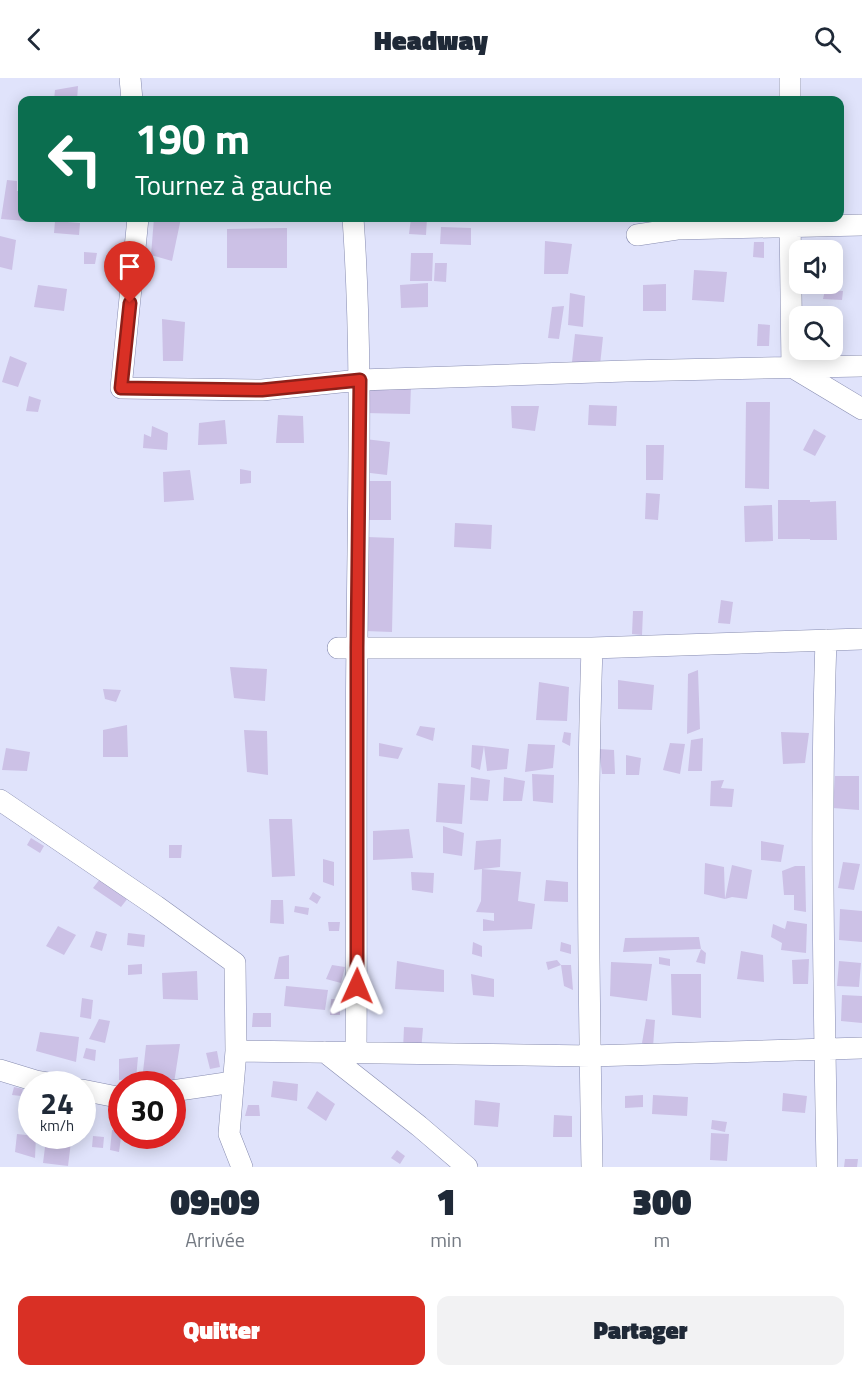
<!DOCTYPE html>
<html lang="fr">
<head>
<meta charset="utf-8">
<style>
	:root { --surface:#fff; --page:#f2f2f3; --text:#1f2937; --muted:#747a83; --accent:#d93025 }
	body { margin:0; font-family:"Titillium Web",sans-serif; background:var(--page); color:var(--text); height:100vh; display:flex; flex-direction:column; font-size:22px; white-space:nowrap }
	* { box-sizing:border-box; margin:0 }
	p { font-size:20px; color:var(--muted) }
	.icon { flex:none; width:33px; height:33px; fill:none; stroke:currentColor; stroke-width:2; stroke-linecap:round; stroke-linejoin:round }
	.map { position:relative; height:1089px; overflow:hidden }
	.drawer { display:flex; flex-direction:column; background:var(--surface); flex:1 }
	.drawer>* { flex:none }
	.top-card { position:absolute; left:18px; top:18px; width:826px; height:126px; border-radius:12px; box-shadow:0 3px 15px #0003; background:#0b6e4f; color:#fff; overflow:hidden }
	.tools { position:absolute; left:789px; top:162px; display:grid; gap:12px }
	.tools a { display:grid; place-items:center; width:54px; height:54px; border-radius:12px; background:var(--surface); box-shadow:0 3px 15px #0003; font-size:30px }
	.speed { position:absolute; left:18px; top:993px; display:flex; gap:12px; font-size:30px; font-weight:700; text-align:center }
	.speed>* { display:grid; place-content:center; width:78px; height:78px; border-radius:50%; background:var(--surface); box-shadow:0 3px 15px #0003; line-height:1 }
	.speed small { font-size:15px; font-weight:400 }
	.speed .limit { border:9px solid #d22; background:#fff; color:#111 }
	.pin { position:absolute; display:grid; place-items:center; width:51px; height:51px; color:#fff; margin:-62px -26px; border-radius:50% 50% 50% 0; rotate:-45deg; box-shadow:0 0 6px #0007 }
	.pin .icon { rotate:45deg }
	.me { position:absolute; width:66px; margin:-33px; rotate:1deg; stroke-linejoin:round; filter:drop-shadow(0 0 4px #0008) }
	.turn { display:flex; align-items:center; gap:21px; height:126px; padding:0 18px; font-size:27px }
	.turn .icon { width:78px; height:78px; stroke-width:2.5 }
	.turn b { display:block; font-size:42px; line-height:51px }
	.eta { display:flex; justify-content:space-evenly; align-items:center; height:102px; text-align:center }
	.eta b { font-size:36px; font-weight:800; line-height:42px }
	.button { display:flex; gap:12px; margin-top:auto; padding:12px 18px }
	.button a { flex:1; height:69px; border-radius:12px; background:var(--accent); color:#fff; font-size:24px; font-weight:800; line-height:69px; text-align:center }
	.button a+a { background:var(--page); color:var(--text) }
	header { display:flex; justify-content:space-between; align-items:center; height:78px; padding:0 18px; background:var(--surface); font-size:27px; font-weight:800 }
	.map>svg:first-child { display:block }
	.building { fill:#ccc1e6 }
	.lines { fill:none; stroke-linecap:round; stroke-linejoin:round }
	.minor-casing { stroke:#878cb0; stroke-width:22 }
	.minor { stroke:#fff; stroke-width:21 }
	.route-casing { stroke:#8d1f18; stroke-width:15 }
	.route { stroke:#d93025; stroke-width:10 }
</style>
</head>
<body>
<header><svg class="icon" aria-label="back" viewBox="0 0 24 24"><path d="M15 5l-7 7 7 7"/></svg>Headway<svg class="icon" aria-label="search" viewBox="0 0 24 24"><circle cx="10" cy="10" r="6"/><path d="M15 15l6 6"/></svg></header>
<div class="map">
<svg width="862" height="1089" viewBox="0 0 862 1089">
	<rect width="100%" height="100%" fill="#e0e3fb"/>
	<!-- building -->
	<path class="building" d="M78,8L77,22H54L55,12Z
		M7,102L17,103V113H22V140H26L25,143L1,141Z
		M154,140H181L172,183L151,177Z
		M411,140H427L426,157L409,156Z
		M434,140H470V143L434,142Z
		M55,143L80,145L79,157L54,155Z
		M441,149L471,150V167L440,166Z
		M287,150V190H227V151Z
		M0,158L16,162L12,192L0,189Z
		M545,163L572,166L568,196H544Z
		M754,164H764V180L753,179Z
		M84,174L97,175L95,186H84Z
		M411,175H433L432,203H410Z
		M435,185H447L446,204L434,203Z
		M694,192L727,194L724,224L692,222Z
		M428,205V229L401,230L400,207Z
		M666,206V233H643V207Z
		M805,206H815L814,212L806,211Z
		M38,207L67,211L64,233L34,229Z
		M825,212L843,213L842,222L823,221Z
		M570,215L585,218L583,249L568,247Z
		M564,228L559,261L548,260L552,229Z
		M162,241L185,244L183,283H163Z
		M758,246L770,247L769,268H757Z
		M575,256L603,259L600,287L572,284Z
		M10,278L27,285L18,309L2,304Z
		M366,306L411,307L410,336L365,335Z
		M29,318L41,322L38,334L26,333Z
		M746,324H770L769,411L745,410Z
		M589,327L617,328L616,348L588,347Z
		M511,328H539L535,353L512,350Z
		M278,337L303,338L304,365H276Z
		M225,342L227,366L198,367L199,345Z
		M152,348L168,355L167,372L143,370L144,356L151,359Z
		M814,351L826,358L815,378L803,372Z
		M365,361L390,364L387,397L362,394Z
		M646,367H664L663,402H646Z
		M240,391L251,393V405L240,406Z
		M190,392L194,422L164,424L163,394Z
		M367,403H391V442H367Z
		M646,415L660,416L658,442L645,441Z
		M778,422H810V424L836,423L837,462H810V461H778Z
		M772,427L773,463L745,464L744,428Z
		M455,445L492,447L491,471L454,469Z
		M367,459L394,460L392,554L365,553Z
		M721,522L733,524L730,546L718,545Z
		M633,533H643L642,557L632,556Z
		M230,589L267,591L265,623L234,620Z
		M698,592L700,651L687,656L688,596Z
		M618,602L654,607L652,632L618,631Z
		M539,604L569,609L567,643L536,642Z
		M103,611L121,612L116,624L105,621Z
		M127,647L128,679H103V652Z
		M420,648L435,650L433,663L416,657Z
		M244,652L267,653L268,697L247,694Z
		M564,654L571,655L570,668L562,664Z
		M781,654L809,655L805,685L783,686Z
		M703,660L702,693H688L691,662Z
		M379,665L403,670L398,681L379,678Z
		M670,665L685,666L680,696L663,692Z
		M528,666L555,667L553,690L525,694Z
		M472,667L484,668L480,692L471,689Z
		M484,668L509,671L507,691L487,693Z
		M6,670L30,674L27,693L2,692Z
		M599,671L614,672L615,696H602Z
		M626,677L641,680L639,697H626Z
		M532,696L554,697L553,725L533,723Z
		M835,698H859V732L833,730Z
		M471,699L490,702L488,723L470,722Z
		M504,699L525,703L522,723H503Z
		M724,702L721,710L734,711L732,729L710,728L711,703Z
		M438,705L465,707L462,746L436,744Z
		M269,741H292L295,798L272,799Z
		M443,748L464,755L462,778L443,775Z
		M409,751L413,780L373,782V753Z
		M31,760L44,768L40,775L27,767Z
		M501,761L500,789L482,791L521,794L518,823L535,826L532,851L483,853V841L494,843V835L476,834L481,823L482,791L474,792L476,763Z
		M761,763L784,767L781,784L761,782Z
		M169,767H182L181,780H169Z
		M323,781L334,784V808L323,804Z
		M843,784L860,786L854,812L838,810Z
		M705,785L724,789L725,821L704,816Z
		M732,787L752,792L747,821L732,819L725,821Z
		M795,788H805L806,834L794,832V817H784L782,793Z
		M411,794L434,795L433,815L412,812Z
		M100,801L128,820L121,829L93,810Z
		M546,802L568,804V824L544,823Z
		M313,814L321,819L317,826L309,821Z
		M271,822H283L284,846L270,845Z
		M295,828L309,830L308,837L294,834Z
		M840,831L862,833V864L839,862Z
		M787,843L807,846L806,875L781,872L782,865L771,859L773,846L785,851Z
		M328,844H340L339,853H329Z
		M58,848L76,857L64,877L46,868Z
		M96,853L107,856L102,873L90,869Z
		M128,855L145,857L144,869L127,867Z
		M699,859L701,871L623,874L625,860Z
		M473,864L482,868V879L472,876Z
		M561,864L571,867V876L560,873Z
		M701,871L706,875L705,886L696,884Z
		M741,873L763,877L764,904L737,901Z
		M289,877V901H274L279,879Z
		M659,879L670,881V888L659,886Z
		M809,881L808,906H793L792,882Z
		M557,882L561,887H571L573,912L564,908L561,887L548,892L546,884Z
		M397,883L444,892V914L395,911Z
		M839,883L861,885L859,909L837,908Z
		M611,884L652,886L647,923L610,918Z
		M142,886V896L128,897V887Z
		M332,887L345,889L341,905L326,901Z
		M197,893L198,922L163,921L162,895Z
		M471,896L494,901V919L473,917Z
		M671,896H701V940L672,937Z
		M286,908L328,912L325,932L284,928Z
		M842,917L862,918V945L841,943Z
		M82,920L93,922L91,941L80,939Z
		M331,921H340V937H330Z
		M253,935H271V949H252Z
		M99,941L110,943L105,965L89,961Z
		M646,941L655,942L653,969L642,965Z
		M404,949L423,950L421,973L403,972Z
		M40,954L79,959L76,984L36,973Z
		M180,966L174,1005L142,1003L146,967Z
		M86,970L96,972L95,983L83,980Z
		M217,973L220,989L210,991L206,975Z
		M138,979L136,1001L119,1002V981Z
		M273,1003L298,1006L297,1023L271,1019Z
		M14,1009L23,1011L21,1018L12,1017Z
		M317,1013L335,1026L326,1043L307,1030Z
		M783,1015L807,1018L805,1035L782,1033Z
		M643,1017V1029L625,1030V1018Z
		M653,1017L688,1019L687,1038L652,1036Z
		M475,1022L500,1025L498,1049L474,1047Z
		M248,1027H259L260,1038H245Z
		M554,1037L572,1038V1059H553Z
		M712,1042L727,1044L725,1054L711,1051Z
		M112,1052H122L119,1074L110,1072Z
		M711,1055L729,1056L727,1083L710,1082Z
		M17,1056L36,1058L35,1080L15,1074Z
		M93,1058L104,1059L103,1070L92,1069Z
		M46,1061L71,1064L68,1088L43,1085Z
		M397,1072L405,1078L400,1086L391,1080Z
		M845,1081H858L857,1089H844Z"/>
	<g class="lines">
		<!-- minor casing -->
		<g class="minor-casing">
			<path id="minor" d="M130,0L132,22
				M790,0V22
				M138,140L121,310L262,312L360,302L626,293L862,288
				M353,140C363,281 358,424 357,566C355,702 357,838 356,974
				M790,140L792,289L862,331
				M637,157L677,151L862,147
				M826,562C820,737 824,913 827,1089
				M338,570H592L862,561
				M592,570C586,743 589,916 592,1089
				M0,722L156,828L235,885L236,973L229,1056L242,1089
				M236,973L590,978L862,970
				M325,974L419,1048L467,1089
				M0,992L36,1003L55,1006
				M82,1012L122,1020
				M172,1013L233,1004"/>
		</g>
		<!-- minor -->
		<use href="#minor" class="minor"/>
	</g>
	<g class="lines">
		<!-- route casing -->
		<g class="route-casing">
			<path id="route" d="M130,225L121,310L262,312L360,302L357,570V908"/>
		</g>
		<!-- route -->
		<use href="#route" class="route"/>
	</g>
</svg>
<div class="tools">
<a><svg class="icon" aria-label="sound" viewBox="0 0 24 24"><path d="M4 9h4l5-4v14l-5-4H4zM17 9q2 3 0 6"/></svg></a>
<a><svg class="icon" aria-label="search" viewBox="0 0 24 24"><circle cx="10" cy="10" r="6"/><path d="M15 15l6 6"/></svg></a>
</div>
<div class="speed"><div>24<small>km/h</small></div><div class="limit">30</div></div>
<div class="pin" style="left:130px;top:225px;background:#d93025"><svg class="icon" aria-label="arrive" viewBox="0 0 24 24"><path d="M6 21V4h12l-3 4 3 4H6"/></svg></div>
<svg class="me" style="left:357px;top:908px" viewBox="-20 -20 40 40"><path d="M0-17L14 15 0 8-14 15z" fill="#d93025" stroke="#fff" stroke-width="4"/></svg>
<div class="top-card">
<div class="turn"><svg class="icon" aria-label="left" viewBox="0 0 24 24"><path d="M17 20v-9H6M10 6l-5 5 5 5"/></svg><div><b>190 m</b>Tournez à gauche</div></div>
</div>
</div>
<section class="drawer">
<div class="eta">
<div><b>09:09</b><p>Arrivée</p></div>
<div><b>1</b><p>min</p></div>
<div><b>300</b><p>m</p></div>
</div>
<div class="button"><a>Quitter</a><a>Partager</a></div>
</section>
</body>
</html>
